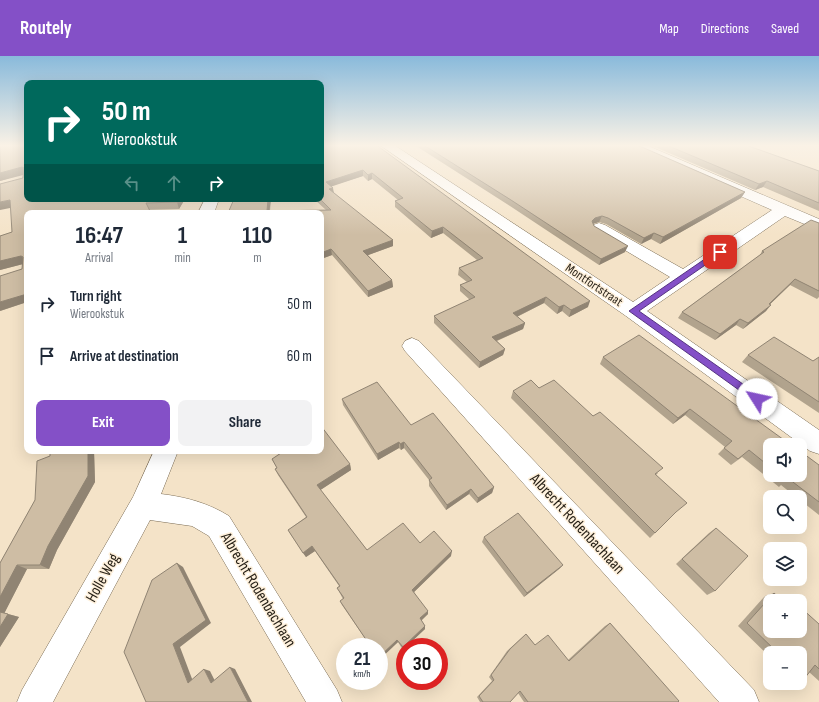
<!DOCTYPE html>
<html lang="en">
<head>
<meta charset="utf-8">
<style>
	:root { --surface:#fff; --page:#f2f2f3; --text:#1f2937; --muted:#747a83; --accent:#8450c7 }
	body { margin:0; font-family:"Sofia Sans Condensed",sans-serif; background:var(--page); color:var(--text); height:100vh; display:flex; flex-direction:column; font-size:15px; white-space:nowrap }
	* { box-sizing:border-box; margin:0 }
	p { font-size:13px; color:var(--muted) }
	.icon { flex:none; width:22px; height:22px; fill:none; stroke:currentColor; stroke-width:2; stroke-linecap:round; stroke-linejoin:round }
	.map { position:relative; flex:1; overflow:hidden }
	.details { position:absolute; left:24px; top:154px; width:300px; height:244px; display:flex; flex-direction:column; background:var(--surface); border-radius:8px; box-shadow:0 4px 16px #0002 }
	.details>* { flex:none }
	.hud { position:absolute; left:24px; top:24px; width:300px; height:122px; border-radius:8px; box-shadow:0 4px 16px #0002; background:#00695c; color:#fff; overflow:hidden }
	.tools { position:absolute; left:763px; top:382px; display:grid; gap:8px }
	.tools a { display:grid; place-items:center; width:44px; height:44px; border-radius:8px; background:var(--surface); box-shadow:0 4px 16px #0002; font-size:20px }
	.speed { position:absolute; left:336px; top:582px; display:flex; gap:8px; font-size:20px; font-weight:700; text-align:center }
	.speed>* { display:grid; place-content:center; width:52px; height:52px; border-radius:50%; background:var(--surface); box-shadow:0 4px 16px #0002; line-height:1 }
	.speed small { font-size:10px; font-weight:400 }
	.speed .limit { border:6px solid #d22; background:#fff; color:#111 }
	.pin { position:absolute; display:grid; place-items:center; width:34px; height:34px; color:#fff; margin:-17px; border-radius:8px; box-shadow:0 2px 6px #0006 }
	.me { position:absolute; width:44px; margin:-22px; rotate:305deg; stroke-linejoin:round; filter:drop-shadow(0 0 3px #0008) }
	.turn { display:flex; align-items:center; gap:14px; height:84px; padding:0 12px; font-size:18px }
	.turn .icon { width:52px; height:52px; stroke-width:2.5 }
	.turn b { display:block; font-size:28px; line-height:34px }
	.lanes { display:flex; align-items:center; height:38px; padding:0 12px; background:#0003; justify-content:center; gap:20px; direction:ltr }
	.lanes .off { opacity:.35 }
	.eta { display:flex; justify-content:space-evenly; align-items:center; height:68px; text-align:center }
	.eta b { font-size:24px; font-weight:700; line-height:28px }
	.button { display:flex; gap:8px; margin-top:auto; padding:8px 12px }
	.button a { flex:1; height:46px; border-radius:8px; background:var(--accent); color:#fff; font-size:16px; font-weight:700; line-height:46px; text-align:center }
	.button a+a { background:var(--page); color:var(--text) }
	ul { padding:0; list-style:none }
	li { display:flex; align-items:center; gap:12px; height:52px; padding:0 12px }
	li div { flex:1 }
	li b { display:block; font-size:15px }
	li em { font-style:normal }
	header { display:flex; align-items:center; gap:24px; box-sizing:border-box; height:56px; padding:0 20px; background:var(--accent); color:#fff }
	header strong { font-size:19px }
	nav { display:flex; gap:22px; margin-inline-start:auto; font-size:14px }
	.map>svg:first-child { display:block }
	.lines { fill:none; stroke-linecap:round; stroke-linejoin:round }
	.minor-casing { stroke:#7a6b53; stroke-width:1 }
	.minor { fill:#fff; fill-rule:evenodd }
	.wall { fill:#b1a38d }
	.shaded-wall { fill:#908473 }
	.building { fill:#cebda4; stroke:#908473 }
	.route { fill:#8450c7; stroke:#563481 }
	.labels { text-anchor:middle; dominant-baseline:central; stroke-width:3; stroke-linejoin:round; paint-order:stroke }
	.street-label { font-size:13px; fill:#241e15; stroke:#fef0db }
	.near-street-label { font-size:16px; fill:#241e15; stroke:#fef0db }
</style>
</head>
<body>
<header>
<strong>Routely</strong>
<nav><a>Map</a><a>Directions</a><a>Saved</a></nav>
</header>
<div class="map">
<svg width="819" height="646" viewBox="0 0 819 646">
	<rect width="100%" height="100%" fill="#f4e3c8"/>
	<g class="lines">
		<!-- minor casing -->
		<g class="minor-casing">
			<path id="minor" d="M380,89H394L633,246L670,221L593,175L591,172L593,169L599,167L605,169L683,213L772,154L632,92L630,89H646L819,163V174L785,160L647,255L819,374V398L810,395L626,260Z
				M205,143H219L214,157H198Z
				M412,282L419,285L754,634L759,646H719L405,295L402,290L405,285Z
				M154,395H178L161,438C186,441 208,447 229,460L337,634L342,646H306L209,480L192,470L150,464L53,646H17L22,634L133,441Z"/>
		</g>
		<!-- minor -->
		<use href="#minor" class="minor"/>
	</g>
	<!-- wall -->
	<path class="wall" d="M0,88H27V143H185L179,153L27,157V246L0,255L22,213L23,208L0,214V180L12,176L23,118L0,125Z
		M321,88H378L377,90L588,251L569,261L562,255L557,258L544,247L517,261L525,267L523,273L497,285L505,293L503,299L479,312L434,267V260L470,244L460,235V229L467,226L458,219L459,212L477,204L443,177L431,182L395,151V145L398,144L372,123L368,125L363,120L331,130L334,137L393,190L368,199L392,224L393,231L368,241L332,199L321,203V157H228L234,143H271L270,155L326,154L314,143H321Z
		M413,88H635L745,136L741,142L660,188L651,183L641,188L606,168L599,166L593,167L594,170L625,196L599,209L510,150Z
		M648,88H743L819,115V155L763,131L755,134Z
		M819,167V241L817,243L790,229L770,248L766,255L743,273L736,269L715,284L678,262L682,256L760,199L762,195Z
		M748,299L813,305L819,301V357L742,306Z
		M603,301L770,389V419H800L819,409V459L800,444V441H796L781,429L779,431L742,401L731,409L718,398L725,391L685,359L673,368L600,308Z
		M539,332L658,417L656,419L674,458L650,482L511,342L513,335Z
		M342,343L411,369L494,431L492,437L477,447L469,438L446,454L429,430V424L404,392L401,394L399,392L378,404L343,349Z
		M50,395H94L95,426L57,494L49,513H27L4,557L19,561L0,591V507L35,444L50,400Z
		M278,395H321L350,408L351,414L320,434L367,494L420,487L451,500L414,536L428,558L421,564L425,570V573L405,591V592L403,594L398,586L379,604V591H371L342,549L340,545L343,543L337,532L339,530L315,495L306,501L291,479L288,474L306,461L278,419L275,413L277,412L272,403L280,398Z
		M716,472L715,535L707,539L676,508L709,477Z
		M484,481L563,509L559,513L524,541L482,486Z
		M774,537L770,545L819,568V625L809,616L804,623H800V597H770V601L738,570L765,540Z
		M610,567L678,646H524L518,637L510,646H480L477,641L492,625L489,621L507,595L526,578L535,589L568,604L605,570Z"/>
	<!-- shaded-wall -->
	<path class="shaded-wall" d="M22,111L27,118L0,125V117Z
		M363,114V120L327,132L326,126Z
		M372,117V123L368,125V119Z
		M767,125L763,131L755,134L759,128Z
		M333,132L334,138L329,133Z
		M745,136L741,142L660,188L663,181Z
		M178,143H185L179,153L177,146Z
		M268,143H271L269,157L267,155Z
		M10,144L15,151L0,154V146Z
		M150,155L151,157H141Z
		M602,160L599,166L593,168L592,165L595,162Z
		M443,171V177L431,182L432,175Z
		M654,177L651,183L641,188L644,182Z
		M393,184V190L363,201V195Z
		M628,190L625,196L599,209L601,203Z
		M331,193L332,199L321,203V197Z
		M21,200L27,207L0,214V205Z
		M795,223L790,229L764,254L769,248Z
		M392,224L393,231L368,241V235Z
		M27,238V246L0,255V246Z
		M546,241L544,247L512,263L513,257Z
		M590,245L588,251L569,261L571,254Z
		M564,249L562,255L557,258L559,251Z
		M771,249L766,255L743,273L748,267Z
		M740,263L736,269L715,284L720,278Z
		M525,267L523,273L491,287L492,281Z
		M505,293L503,299L479,312L480,306Z
		M690,353L685,359L673,368L678,362Z
		M399,386V392L378,404L377,398Z
		M404,386V392L401,394L400,388Z
		M88,395H94L95,426L57,494L49,513L40,509Z
		M350,408L351,414L319,435L317,429Z
		M494,431L492,437L477,447L478,442Z
		M471,433L469,438L446,454L447,449Z
		M312,490L315,495L306,501L303,497Z
		M452,495L451,500L412,538V534Z
		M177,507L183,511L211,567L180,591L194,628L188,627L173,588Z
		M17,509L27,513L4,558L0,557V541Z
		M563,509L559,513L524,541L527,537Z
		M428,555V558L420,566V562Z
		M8,558L19,561L0,591V571Z
		M425,570V573L406,591H405V592L403,594V591Z
		M397,584L398,586L379,604V601Z
		M230,611L235,613L252,646H248Z
		M204,613L210,615L217,629L211,627Z"/>
	<!-- building -->
	<path class="building" d="M0,88H27V143H178L177,146L146,147L150,155L141,157H27V238L0,246V220L22,213L23,201L21,200L0,205V180L12,176L10,144L0,146V128L23,122L24,112L22,111L0,117Z
		M321,88H375L590,245L571,254L564,249L559,251L546,241L513,257L525,267L492,281L505,293L480,306L434,260L475,241L460,229L472,224L459,212L483,202L443,171L432,175L395,145L403,142L372,117L368,119L363,114L326,126L333,132L329,133L393,184L363,195L392,224L368,235L331,193L321,197V157H228L234,143H268L267,155L331,154L320,143H321Z
		M422,88H635L745,136L663,181L654,177L644,182L608,162L602,160L595,162L592,165L594,170L628,190L601,203L511,144Z
		M664,88H743L819,115V147L767,125L759,128Z
		M811,164L819,167V235L795,223L769,248L771,249L748,267L740,263L720,278L682,256L764,196L762,195Z
		M639,279L791,389H770V411L749,394L738,403L724,392L732,385L690,353L678,362L603,301Z
		M774,281L813,305L819,301V346L748,299Z
		M531,324L539,332L554,324L593,360L600,356L663,412L655,418L687,447L676,456L655,477L513,335Z
		M377,326L411,369L433,357L494,431L478,442L471,433L447,449L429,424L432,422L404,386L400,388L399,386L377,398L342,343Z
		M321,370L350,408L317,429L367,494L403,467L420,487L434,475L452,495L412,534L428,555L420,562L425,570L403,591L397,584L379,601V591H371L340,545L344,542L337,532L340,530L312,490L303,497L288,474L307,461L275,413L277,412L272,403L281,397L279,395H321Z
		M50,395H88V420L48,490L40,509H17L0,541V507L35,444L37,405L50,400Z
		M800,395L819,409V446L789,423L787,425L780,419H800Z
		M518,457L563,509L527,537L484,481Z
		M716,472L748,500L715,535L682,503Z
		M177,507L206,564L173,588L188,627L204,613L211,627L230,611L248,646H146L124,596L152,524Z
		M774,537L783,545H770V575H800V551L819,568V613L815,609L804,623L800,619V597H778L747,567Z
		M0,556L8,558L0,571Z
		M610,567L679,645L678,646H528L520,635L510,646H483L479,640L494,624L491,619L510,593L526,578L535,589L548,579L569,605Z"/>
	<!-- sky -->
	<linearGradient id="sky" x2="0" y2="1"><stop stop-color="#89badb"/><stop offset="0.5" stop-color="#faf2e6"/><stop offset="1" stop-color="#faf2e6" stop-opacity="0"/></linearGradient>
	<rect width="819" height="179" fill="url(#sky)"/>
	<!-- route -->
	<path class="route" d="M718,194L724,196L639,255L760,340L762,343L760,346L757,347L629,255Z"/>
	<g class="labels">
		<!-- street labels -->
		<g class="street-label">
			<text transform="translate(594 229) rotate(34)">Montfortstraat</text>
		</g>
		<!-- near-street labels -->
		<g class="near-street-label">
			<text transform="translate(577 468) rotate(47)">Albrecht Rodenbachlaan</text>
			<text transform="translate(103 522) rotate(-61)">Holle Weg</text>
			<text transform="translate(258 534) rotate(59)">Albrecht Rodenbachlaan</text>
		</g>
	</g>
</svg>
<div class="tools">
<a><svg class="icon" aria-label="sound" viewBox="0 0 24 24"><path d="M4 9h4l5-4v14l-5-4H4zM17 9q2 3 0 6"/></svg></a>
<a><svg class="icon" aria-label="search" viewBox="0 0 24 24"><circle cx="10" cy="10" r="6"/><path d="M15 15l6 6"/></svg></a>
<a><svg class="icon" aria-label="layers" viewBox="0 0 24 24"><path d="M12 4l9 5-9 5-9-5zM3 14l9 5 9-5"/></svg></a>
<a>+</a>
<a>−</a>
</div>
<div class="speed"><div>21<small>km/h</small></div><div class="limit">30</div></div>
<div class="pin" style="left:720px;top:196px;background:#d93025"><svg class="icon" aria-label="arrive" viewBox="0 0 24 24"><path d="M6 21V4h12l-3 4 3 4H6"/></svg></div>
<svg class="me" style="left:757px;top:343px" viewBox="-20 -20 40 40"><circle r="19" fill="#fff"/><path d="M0-13L10 11 0 6-10 11z" fill="#8450c7"/></svg>
<div class="hud">
<div class="turn"><svg class="icon" aria-label="right" viewBox="0 0 24 24"><path d="M7 20v-9h11M14 6l5 5-5 5"/></svg><div><b>50 m</b>Wierookstuk</div></div>
<div class="lanes"><svg class="icon off" aria-label="left" viewBox="0 0 24 24"><path d="M17 20v-9H6M10 6l-5 5 5 5"/></svg><svg class="icon off" aria-label="ahead" viewBox="0 0 24 24"><path d="M12 20V5M6 11l6-6 6 6"/></svg><svg class="icon" aria-label="right" viewBox="0 0 24 24"><path d="M7 20v-9h11M14 6l5 5-5 5"/></svg></div>
</div>
<section class="details">
<div class="eta">
<div><b>16:47</b><p>Arrival</p></div>
<div><b>1</b><p>min</p></div>
<div><b>110</b><p>m</p></div>
</div>
<ul>
<li><svg class="icon" aria-label="right" viewBox="0 0 24 24"><path d="M7 20v-9h11M14 6l5 5-5 5"/></svg><div><b>Turn right</b><p>Wierookstuk</p></div><em>50 m</em></li>
<li><svg class="icon" aria-label="arrive" viewBox="0 0 24 24"><path d="M6 21V4h12l-3 4 3 4H6"/></svg><div><b>Arrive at destination</b></div><em>60 m</em></li>
</ul>
<div class="button"><a>Exit</a><a>Share</a></div>
</section>
</div>
</body>
</html>
